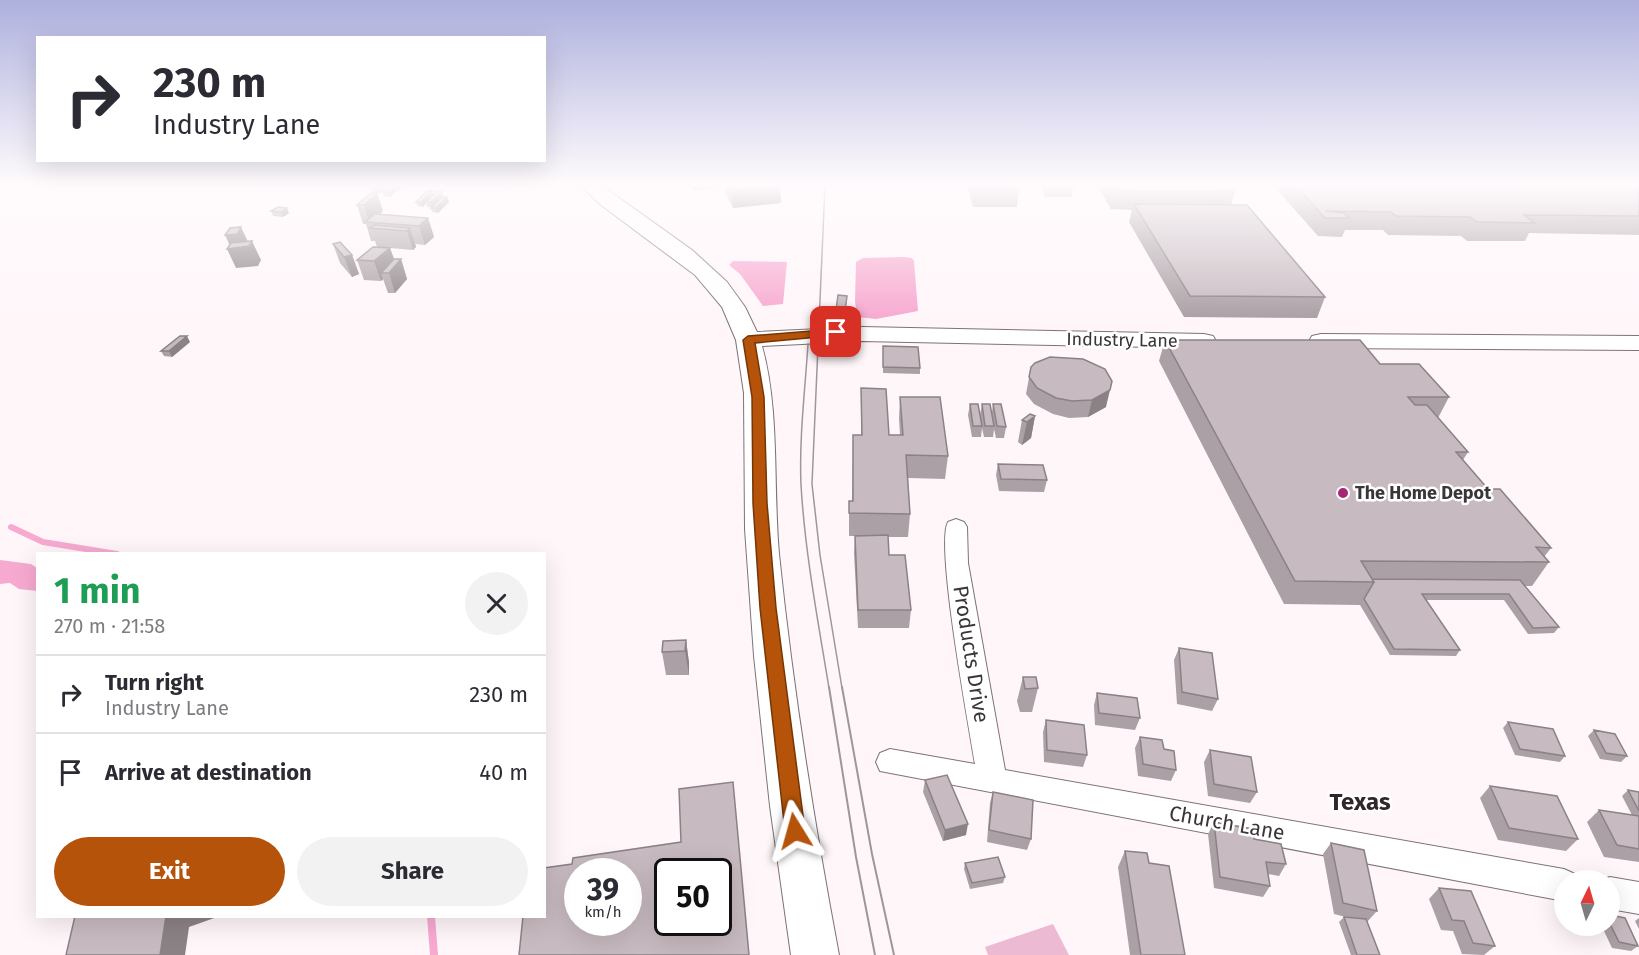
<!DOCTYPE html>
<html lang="en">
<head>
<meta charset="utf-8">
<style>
	:root { --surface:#fff; --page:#f2f2f3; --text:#2b2b33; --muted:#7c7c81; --line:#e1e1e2; --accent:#b45309 }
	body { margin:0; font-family:"Fira Sans",sans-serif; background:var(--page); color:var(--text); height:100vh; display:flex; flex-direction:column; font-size:22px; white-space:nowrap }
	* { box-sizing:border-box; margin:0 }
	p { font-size:20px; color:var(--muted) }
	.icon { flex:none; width:33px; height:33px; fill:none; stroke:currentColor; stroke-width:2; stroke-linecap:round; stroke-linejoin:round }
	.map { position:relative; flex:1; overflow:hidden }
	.sheet { position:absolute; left:36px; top:552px; width:510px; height:366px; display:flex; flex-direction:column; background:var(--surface); border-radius:0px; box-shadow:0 6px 24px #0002 }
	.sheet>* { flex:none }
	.top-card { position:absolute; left:36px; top:36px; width:510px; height:126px; border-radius:0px; box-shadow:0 6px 24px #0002; background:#fff; color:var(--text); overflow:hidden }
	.needle { width:39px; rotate:5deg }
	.fabs { position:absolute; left:1554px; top:870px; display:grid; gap:12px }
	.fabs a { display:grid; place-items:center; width:66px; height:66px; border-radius:50%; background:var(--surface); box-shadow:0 6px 24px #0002; font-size:30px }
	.speed { position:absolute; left:564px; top:858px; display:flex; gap:12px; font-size:30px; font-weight:700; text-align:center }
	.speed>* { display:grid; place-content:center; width:78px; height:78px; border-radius:50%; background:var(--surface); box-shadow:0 6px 24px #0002; line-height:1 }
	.speed small { font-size:15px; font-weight:400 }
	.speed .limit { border:3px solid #111; border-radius:9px; background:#fff; color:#111 }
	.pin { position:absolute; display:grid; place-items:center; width:51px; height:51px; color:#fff; margin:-26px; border-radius:12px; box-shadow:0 3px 9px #0006 }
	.me { position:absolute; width:66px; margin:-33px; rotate:352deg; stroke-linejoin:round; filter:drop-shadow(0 0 4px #0008) }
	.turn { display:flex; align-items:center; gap:21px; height:126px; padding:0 18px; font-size:27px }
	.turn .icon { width:78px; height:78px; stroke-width:2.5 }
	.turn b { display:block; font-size:42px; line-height:51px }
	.round { display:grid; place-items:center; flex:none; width:63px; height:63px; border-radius:32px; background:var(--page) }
	.summary { display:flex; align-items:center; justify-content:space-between; height:102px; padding:0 18px }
	h1 { font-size:36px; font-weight:700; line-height:45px; color:#1e9e55 }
	.primary-button { display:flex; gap:12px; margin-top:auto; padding:12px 18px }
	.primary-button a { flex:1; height:69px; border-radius:36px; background:var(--accent); color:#fff; font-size:24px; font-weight:700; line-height:69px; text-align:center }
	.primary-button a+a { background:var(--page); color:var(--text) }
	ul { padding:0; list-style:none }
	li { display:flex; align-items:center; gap:18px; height:78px; padding:0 18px; border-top:2px solid var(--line) }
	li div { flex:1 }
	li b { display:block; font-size:22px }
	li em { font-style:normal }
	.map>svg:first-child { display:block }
	.green { fill:#ecbad2 }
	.water { fill:#f7aad0 }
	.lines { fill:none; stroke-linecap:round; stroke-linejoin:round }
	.stream-far1 { stroke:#f7aad0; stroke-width:6 }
	.stream { stroke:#f7aad0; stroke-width:8 }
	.street-casing { stroke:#7e7277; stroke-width:2 }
	.secondary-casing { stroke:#7e7277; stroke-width:2 }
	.street { fill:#fff; fill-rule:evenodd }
	.secondary { fill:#fff; fill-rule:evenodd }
	.tram-far1 { stroke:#9e979a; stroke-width:1.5 }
	.tram { stroke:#9e979a; stroke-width:2 }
	.wall { fill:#aba0a5 }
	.shaded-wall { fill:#8b8286 }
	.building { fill:#c7bac0; stroke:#8b8286; stroke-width:1.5; fill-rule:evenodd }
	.route { fill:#b45309; stroke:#753606; stroke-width:1.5 }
	.poi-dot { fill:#a62574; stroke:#fff; stroke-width:2 }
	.labels { text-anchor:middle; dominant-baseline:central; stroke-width:5; stroke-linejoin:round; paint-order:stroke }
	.street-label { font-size:18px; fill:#3a3537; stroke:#fff }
	.poi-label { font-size:18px; font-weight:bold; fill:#3a3537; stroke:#fff; text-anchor:start }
	.near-street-label { font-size:21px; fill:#3a3537; stroke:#fff }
	.near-neighbourhood-label { font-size:24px; font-weight:bold; fill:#30262b; stroke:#fff }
</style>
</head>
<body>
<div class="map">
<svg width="1639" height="955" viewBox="0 0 1639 955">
	<rect width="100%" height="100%" fill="#fff6fa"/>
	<!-- green -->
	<path class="green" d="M1053,924L1069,955H988L985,947Z"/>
	<!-- water -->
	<path class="water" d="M904,257L912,258L914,261L918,311L876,319L857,317L855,301L856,262L863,258Z
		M733,261L787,262L783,304L763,306L740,274L729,265Z
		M0,560L31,564L37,568V591L19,589L10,583L0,584Z"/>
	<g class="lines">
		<!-- stream-far1 -->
		<path class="stream-far1" d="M11,527L43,542L117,554"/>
		<!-- stream -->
		<path class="stream" d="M431,916L434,955"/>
		<!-- street casing -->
		<g class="street-casing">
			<path id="street" d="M956,519L964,522L967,527L968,563L1005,770L1564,869L1575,874L1578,880H1564V901L880,771L876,762L880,753L890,749L975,764C969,727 935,544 948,522Z
				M1610,877L1639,882V914L1610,909V880H1601Z"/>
		</g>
		<!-- secondary casing -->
		<g class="secondary-casing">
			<path id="secondary" d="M580,185H601L692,250L727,282L745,307L757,332L862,327L1204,334L1213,336L1216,341L1213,346L1204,348L862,341L762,346C780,410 773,487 779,554C793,689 814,822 839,955H791L770,806L754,656L745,529L744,393L736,340L722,307L695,275L601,205Z
				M1321,334L1639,336V350L1321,348L1312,346L1309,341L1312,336Z"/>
		</g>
		<!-- street -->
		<use href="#street" class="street"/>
		<!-- secondary -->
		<use href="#secondary" class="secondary"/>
		<!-- tram-far1 -->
		<path class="tram-far1" d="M825,185L812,484L820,555L842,688
			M808,344C805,391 799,438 801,485C805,553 818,621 829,688"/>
		<!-- tram -->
		<path class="tram" d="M829,687L856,857L875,955
			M842,687L872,854L894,955"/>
	</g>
	<!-- wall -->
	<path class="wall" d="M375,185H385L386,187L380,193H377L383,211L380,214L428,218L434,237L425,245L415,244L416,247L413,250L390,248L394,259H401L407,279L395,293H388L383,279L381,281L364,280L357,260L377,247L375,241H371L366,224H363L357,205L374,193L372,188Z
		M689,185H780L781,203L733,208L725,193V186L693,191Z
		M967,185H1018L1019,189L1017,207H973Z
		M1040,185H1072L1073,187L1072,197H1045Z
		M1099,185H1230L1235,192L1231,205L1325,297L1317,318L1184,317L1129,222L1132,210L1111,209L1098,187Z
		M1273,185H1639V235L1529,233L1525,241H1467L1461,236L1388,235L1383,230H1345L1342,237L1318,236Z
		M401,188L390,197L384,196L382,192Z
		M432,191L433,195L442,192L443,196L447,197L449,202L438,213L432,212L431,208L432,207H427L426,203L423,207L418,206L416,202Z
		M271,211L289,213L283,217L273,216Z
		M333,244L352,255L359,274L352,277L340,263Z
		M847,296L845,316L836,315V310Z
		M1165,340L1380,364L1449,397L1438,418L1468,452L1463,460L1488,489L1551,548L1544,557L1549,562L1532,586H1525L1559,627L1554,633L1528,634L1504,600H1426L1460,650L1456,656L1390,655L1360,605L1284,604L1159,361Z
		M190,342L172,357L164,356L161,351Z
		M883,346L920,368V374L883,373Z
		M1031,367L1106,407L1088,417L1069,418L1053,414L1034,404L1026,394Z
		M861,388L889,435H900L899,419L900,397L948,456L945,479L908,478L910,514L908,537H888L889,555L911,610L909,628H858L854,553L855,536H849V501H852L853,435H861Z
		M970,404L980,415L982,404L992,412L993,404L1006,427L1004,438H996L994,429L993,437H984L982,428L981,437H972L968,415Z
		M1035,416L1031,438L1022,445L1018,442L1022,420Z
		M998,464L1047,480L1044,492L999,491L996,475Z
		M686,640L689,663V675H666L662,652Z
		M1179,648L1218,699L1212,711L1177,704L1174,660Z
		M1023,677L1038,688L1032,712H1020L1017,701Z
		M1097,693L1140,718L1135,730L1095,725L1094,705Z
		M1046,720L1087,755L1083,767L1044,762L1043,732Z
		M1508,722L1565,756L1560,762L1515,755L1503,728Z
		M1594,730L1627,756L1621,762L1600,759L1588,736Z
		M1140,737L1164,749L1176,770L1171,781L1138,776L1135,748Z
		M1210,750L1257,792L1250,803L1208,796L1204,762Z
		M925,780L966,835L943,841L923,792Z
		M1490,786L1578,839L1566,851L1498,840L1480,798Z
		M1628,790L1639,792V862L1604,857L1587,822L1599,810L1632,815L1622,796Z
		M993,792L1031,839L1027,850L987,842L990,803Z
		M1214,822L1254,839L1286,864L1279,876L1268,874L1270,886L1263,897L1214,888L1208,834Z
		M1331,843L1377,911L1367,922L1380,955H1351L1339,922L1344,917H1346L1334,914L1323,854Z
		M1125,851L1149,863L1185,955H1130L1118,867Z
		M965,863L1005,877L1003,883L970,889L964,869Z
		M1439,888L1495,946L1484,955L1462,954L1453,931L1441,930L1429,899Z
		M1625,918L1638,946L1631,951L1612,948L1604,931L1593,929L1591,926H1610Z
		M1639,918V929L1635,921Z"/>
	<!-- shaded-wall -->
	<path class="shaded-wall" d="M382,185H385L386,187L380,193L378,188Z
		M397,185H400L401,188L390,197L389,192Z
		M693,185H725V186L693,191Z
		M780,185L781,203L733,208L732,190Z
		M432,191L434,196L426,202V203L423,207L421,202Z
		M442,192L443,196L432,207L431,202Z
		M377,193L383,211L372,222H369L364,205Z
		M447,197L449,202L438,213L436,208Z
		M287,208L289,213L283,217L281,212Z
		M428,218L434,237L425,245L419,226Z
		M241,227L250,246L252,241L261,260L258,266L236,268L227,249L231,248L225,235Z
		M410,228L416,247L413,250L407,231Z
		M390,248L396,265L401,259L407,279L395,293L389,273H381L383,279L381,281L374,261Z
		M352,255L359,274L352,277L344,257Z
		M187,336L190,342L172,357L169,351Z
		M1110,390L1106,407L1088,417L1092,400Z
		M1035,416L1031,438L1022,445L1027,422Z
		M686,640L689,663V675L685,651Z
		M968,824L966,835L943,841L945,830Z
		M166,916H220L189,927L185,955H160Z"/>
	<!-- building -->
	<path class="building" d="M375,185H382L378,188H372Z
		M390,185H397L389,192H382Z
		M729,185H777L732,190Z
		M974,185H1018L1019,189H975Z
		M1046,185H1072L1073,187H1047Z
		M1111,185H1230L1235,192L1115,191Z
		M1295,185H1639V216L1524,215L1535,223L1477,222L1470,217L1396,216L1391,212L1325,211L1344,213L1349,218H1325Z
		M427,191H432L421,202H416Z
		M437,191L442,192L431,202H426Z
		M371,193H377L364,205H357Z
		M442,197H447L436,208H431Z
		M1134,204L1247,205L1325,297L1190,296Z
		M278,207L287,208L281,212L271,211Z
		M375,214L428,218L419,226L365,222Z
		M374,225L410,228L407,231L370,228Z
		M241,227L237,234L225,235L230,228Z
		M252,241L249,246L227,249L231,243Z
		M340,242L352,255L344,257L333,244Z
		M373,247L390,248L374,261L357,260Z
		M394,259H401L389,273H381Z
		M838,295L847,296L845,311L836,310Z
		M180,336H187L169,351H161Z
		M1165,340H1360L1380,364H1419L1449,397H1408L1415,405H1427L1468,452H1456L1488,489H1500L1551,548L1536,547L1549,562L1361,561L1374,582L1295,581Z
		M883,346L918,347L920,368L883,367Z
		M1050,357L1083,359L1105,369L1112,381L1110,390L1092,400L1072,401L1056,398L1037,388L1029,377L1031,367L1035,363Z
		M861,388L886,389L889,435H903L900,397H940L948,456L906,455L910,514L849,513V501H853V435H862Z
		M970,404H978L982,426H973Z
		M982,404H990L994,426H985Z
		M993,404H1001L1006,427L997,426Z
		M1030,414L1035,416L1027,422L1022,420Z
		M998,464L1043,465L1047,480L1001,479Z
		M888,535L889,555H905L911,610H858L855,536Z
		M1372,579L1520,580L1559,627L1533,628L1509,594H1422L1460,650L1394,649L1364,599L1374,582Z
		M686,640L685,651L662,652L663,641Z
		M1179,648L1212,653L1218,699L1182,692Z
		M1023,677H1036L1038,688L1025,689Z
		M1097,693L1137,698L1140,718L1099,713Z
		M1046,720L1084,725L1087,755L1047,750Z
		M1508,722L1553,729L1565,756L1520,749Z
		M1594,730L1615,734L1627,756L1606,753Z
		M1140,737L1162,740L1164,749L1174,751L1176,770L1143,764Z
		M1210,750L1251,757L1257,792L1214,784Z
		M947,775L968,824L945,830L925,780Z
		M733,782L749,955H519L523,916H544V868L572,864L573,858L681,842L679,789ZM578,872H628V922H578ZM668,872H718V922H668Z
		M1490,786L1557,796L1578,839L1509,828Z
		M1628,790L1639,792V811Z
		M993,792L1033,800L1031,839L989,830Z
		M1599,810L1639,816V849L1617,845Z
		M1214,822L1253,829L1254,839L1281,844L1286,864L1266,862L1270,886L1220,877Z
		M1331,843L1364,850L1377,911L1343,903Z
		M1125,851L1147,853L1149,863L1169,866L1185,955H1141Z
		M998,857L1005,877L972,883L965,863Z
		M1439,888L1471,891L1495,946L1473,943L1464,921L1452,920Z
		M1610,915L1625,918L1638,946L1619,942L1611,926L1610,925Z
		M75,916H166L160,955H66Z
		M1344,917L1366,919L1380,955H1357Z"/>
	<!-- sky -->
	<linearGradient id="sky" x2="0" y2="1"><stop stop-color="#aeb0de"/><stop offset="0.58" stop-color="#fffbfd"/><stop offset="1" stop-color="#fffbfd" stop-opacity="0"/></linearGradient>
	<rect width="1639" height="319" fill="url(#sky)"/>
	<!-- route -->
	<path class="route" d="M836,329L840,330V335L755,343L764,397L767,503L776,608L805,831L802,838L795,840L788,838L785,831L760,608L753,503L752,397L743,340L748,336Z"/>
	<!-- markers -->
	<circle class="poi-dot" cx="1343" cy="493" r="6"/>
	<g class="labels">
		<!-- street labels -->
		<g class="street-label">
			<text transform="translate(1122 340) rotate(1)">Industry Lane</text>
		</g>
		<!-- poi labels -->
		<g class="poi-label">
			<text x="1355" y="493">The Home Depot</text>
		</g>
		<!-- near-street labels -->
		<g class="near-street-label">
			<text transform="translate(971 654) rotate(81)">Products Drive</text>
			<text transform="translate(1227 823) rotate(10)">Church Lane</text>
		</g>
		<!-- near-neighbourhood labels -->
		<g class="near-neighbourhood-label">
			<text x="1360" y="802">Texas</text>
		</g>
	</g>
</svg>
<div class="fabs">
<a><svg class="needle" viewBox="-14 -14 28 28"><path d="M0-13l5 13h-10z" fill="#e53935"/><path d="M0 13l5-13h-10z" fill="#7c7c81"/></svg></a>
</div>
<div class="speed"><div>39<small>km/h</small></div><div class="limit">50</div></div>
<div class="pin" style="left:836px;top:332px;background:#d93025"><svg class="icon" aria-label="arrive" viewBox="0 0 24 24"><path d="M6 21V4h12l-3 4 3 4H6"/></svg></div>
<svg class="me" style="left:795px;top:831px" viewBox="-20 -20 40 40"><path d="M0-17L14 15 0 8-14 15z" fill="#b45309" stroke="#fff" stroke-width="4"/></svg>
<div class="top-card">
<div class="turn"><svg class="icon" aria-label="right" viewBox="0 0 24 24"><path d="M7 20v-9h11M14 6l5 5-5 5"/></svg><div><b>230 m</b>Industry Lane</div></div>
</div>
<section class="sheet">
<div class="summary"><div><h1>1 min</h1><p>270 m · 21:58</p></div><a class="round"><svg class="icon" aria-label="close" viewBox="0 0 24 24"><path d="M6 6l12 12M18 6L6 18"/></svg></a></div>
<ul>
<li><svg class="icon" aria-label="right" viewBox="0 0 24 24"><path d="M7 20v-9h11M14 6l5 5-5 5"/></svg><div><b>Turn right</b><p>Industry Lane</p></div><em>230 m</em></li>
<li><svg class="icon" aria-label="arrive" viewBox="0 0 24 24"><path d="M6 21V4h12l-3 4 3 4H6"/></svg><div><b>Arrive at destination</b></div><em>40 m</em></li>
</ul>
<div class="primary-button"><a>Exit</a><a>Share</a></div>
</section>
</div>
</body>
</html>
